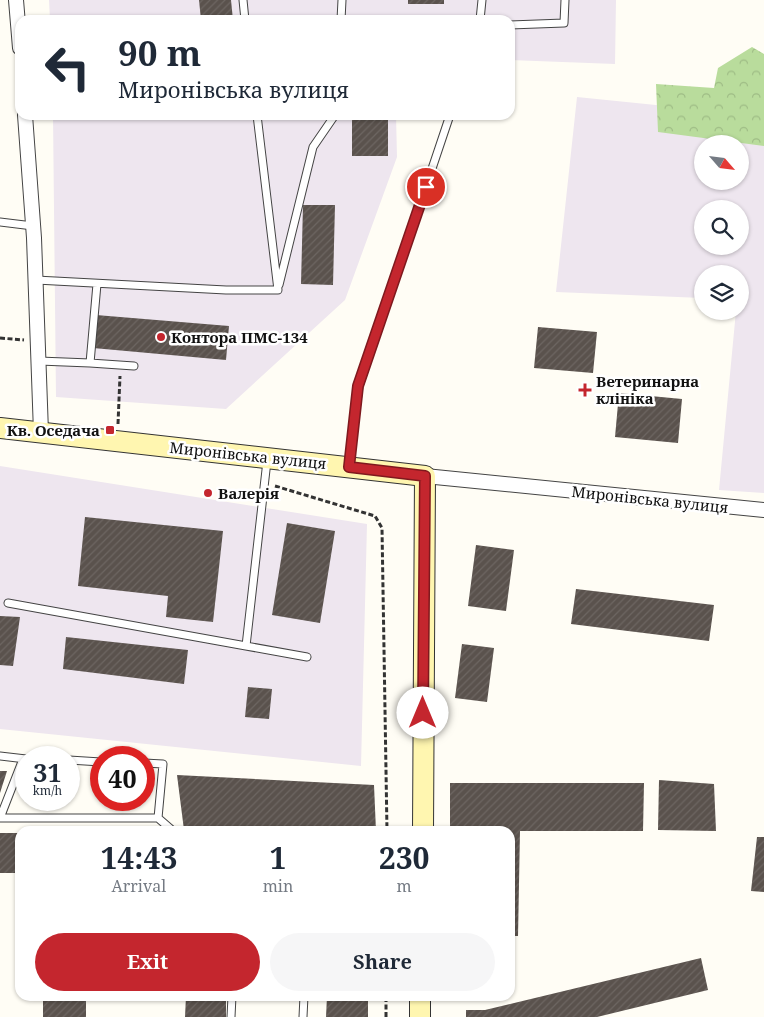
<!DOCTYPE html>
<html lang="en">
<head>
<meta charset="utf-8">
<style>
	:root { --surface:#fff; --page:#f6f6f7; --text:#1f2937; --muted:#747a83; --accent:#c4262e }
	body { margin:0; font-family:"Noto Serif",serif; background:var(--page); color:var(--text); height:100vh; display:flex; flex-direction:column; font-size:19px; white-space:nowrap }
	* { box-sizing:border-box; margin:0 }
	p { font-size:16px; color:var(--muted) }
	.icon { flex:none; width:28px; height:28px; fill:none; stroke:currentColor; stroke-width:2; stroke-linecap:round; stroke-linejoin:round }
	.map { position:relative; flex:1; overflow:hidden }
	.sheet { position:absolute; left:15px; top:826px; width:500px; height:175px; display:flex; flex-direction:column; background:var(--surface); border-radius:15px; box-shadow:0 1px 4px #0004 }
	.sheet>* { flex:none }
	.banner { position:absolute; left:15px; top:15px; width:500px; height:105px; border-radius:15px; box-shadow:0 1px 4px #0004; background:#fff; color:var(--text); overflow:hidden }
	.needle { width:32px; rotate:118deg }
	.fabs { position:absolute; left:694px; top:135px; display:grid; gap:10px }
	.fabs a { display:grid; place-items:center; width:55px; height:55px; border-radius:50%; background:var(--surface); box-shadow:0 1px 4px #0004; font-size:25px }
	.speed { position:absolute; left:15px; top:746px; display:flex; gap:10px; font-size:25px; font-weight:700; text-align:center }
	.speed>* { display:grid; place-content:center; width:65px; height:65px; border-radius:50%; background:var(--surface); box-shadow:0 1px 4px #0004; line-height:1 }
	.speed small { font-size:12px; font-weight:400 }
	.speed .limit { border:8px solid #d22; background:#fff; color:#111 }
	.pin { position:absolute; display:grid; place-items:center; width:42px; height:42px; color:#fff; margin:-21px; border:2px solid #fff; border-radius:50%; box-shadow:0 1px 5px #0007 }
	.me { position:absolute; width:55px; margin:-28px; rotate:0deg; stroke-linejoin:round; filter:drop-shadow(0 0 4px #0008) }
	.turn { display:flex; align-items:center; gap:18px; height:105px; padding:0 20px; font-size:22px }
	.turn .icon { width:65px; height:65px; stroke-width:2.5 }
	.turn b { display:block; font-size:35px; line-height:42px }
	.eta { display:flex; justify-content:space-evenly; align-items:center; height:85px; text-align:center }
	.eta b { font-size:30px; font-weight:700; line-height:35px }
	.action { display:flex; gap:10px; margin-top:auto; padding:10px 20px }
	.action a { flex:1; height:58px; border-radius:30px; background:var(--accent); color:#fff; font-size:20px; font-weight:700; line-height:58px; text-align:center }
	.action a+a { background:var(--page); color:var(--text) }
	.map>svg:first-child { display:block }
	.industrial { fill:#eee6ef; fill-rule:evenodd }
	.forest { fill:url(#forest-crowns) }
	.building { fill:url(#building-hatch) }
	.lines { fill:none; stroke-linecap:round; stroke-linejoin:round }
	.lane-casing { stroke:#444; stroke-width:9 }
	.street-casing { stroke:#444; stroke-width:16 }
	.secondary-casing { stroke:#333; stroke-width:22 }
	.path { stroke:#333; stroke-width:3; stroke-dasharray:5 2.5; stroke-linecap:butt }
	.lane { stroke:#fff; stroke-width:7 }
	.street { stroke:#fff; stroke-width:14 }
	.secondary { stroke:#fff6b0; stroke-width:20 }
	.route-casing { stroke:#7f191e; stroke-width:12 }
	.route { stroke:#c4262e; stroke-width:9 }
	.poi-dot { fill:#c4262e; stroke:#fff; stroke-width:2 }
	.labels { text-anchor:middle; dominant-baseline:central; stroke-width:5; stroke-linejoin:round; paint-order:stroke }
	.poi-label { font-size:15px; font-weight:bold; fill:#111; stroke:#fff; text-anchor:start }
	.street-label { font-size:15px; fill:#111; stroke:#fff }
</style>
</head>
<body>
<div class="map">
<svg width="764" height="1017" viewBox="0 0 764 1017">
	<defs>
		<pattern id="forest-crowns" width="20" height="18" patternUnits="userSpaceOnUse" patternTransform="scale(1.25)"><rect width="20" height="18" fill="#b9dc9c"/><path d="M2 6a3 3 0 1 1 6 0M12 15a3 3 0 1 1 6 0" fill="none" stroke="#9ebc85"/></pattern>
		<pattern id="building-hatch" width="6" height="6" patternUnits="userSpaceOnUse" patternTransform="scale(1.25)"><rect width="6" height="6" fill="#5a524d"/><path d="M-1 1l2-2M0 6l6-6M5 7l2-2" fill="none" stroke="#6d6662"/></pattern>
	</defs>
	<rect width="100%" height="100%" fill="#fffdf5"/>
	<!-- industrial -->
	<path class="industrial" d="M49,0H616L615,64L510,60V20H50Z
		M577,97L764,116V493L719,490L736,311H740V274H702V298L556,292ZM702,144H740V181H702ZM702,209H740V246H702Z
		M53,115H396L397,157L345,300L226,409L56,397Z
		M0,466L367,524L361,766L0,729Z"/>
	<!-- forest -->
	<path class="forest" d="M752,47L764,54V146L658,132L656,84L714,88L718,68Z"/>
	<!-- building -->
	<path class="building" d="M199,0H231L233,20H201Z
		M408,0H444V4H408Z
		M375,17V20H352V18Z
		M352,115H388V156H352Z
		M303,205H335L333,285L301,284Z
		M96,315L229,326L226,360L93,348Z
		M538,327L597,332L593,373L534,368Z
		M619,393L682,399L678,443L615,437Z
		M85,517L223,531L213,622L166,617L168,596L78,586Z
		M287,523L335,531L320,623L272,615Z
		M476,545L514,550L506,611L468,606Z
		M576,589L714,605L709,641L571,624Z
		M0,616L20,617L13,666L0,665Z
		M66,637L188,650L184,684L63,669Z
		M462,644L494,648L487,702L455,698Z
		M248,687L272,689L269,719L245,717Z
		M0,771H7L0,793Z
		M177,775L374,785L376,831L184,830Z
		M659,780L714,784L716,831L658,830Z
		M450,783H644L643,831H520L518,936H510V831H450Z
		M0,833H20V873H0Z
		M757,837H764V892L751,891Z
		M701,958L708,990L597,1017H466V1010H485Z
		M43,996H86V1017H43Z
		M186,996H226V1017H185Z
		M327,996H368V1017H326Z"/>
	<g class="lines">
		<!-- lane casing -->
		<g class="lane-casing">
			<path id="lane" d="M243,0L245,20
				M341,20L342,0
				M480,20L482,0
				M510,25L564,23L565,0
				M0,222L33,226
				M36,280L226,290H278L257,115
				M279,285L313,147L335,115
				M39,361L90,363L97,284
				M90,363L134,366
				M267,461L246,646L307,657
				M349,467L359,386L450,115
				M8,603L246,646
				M0,756L26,759
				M69,760L101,762
				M144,763L163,764L158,818L173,831
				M0,818H158
				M0,818L23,759
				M231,1017L232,996
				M303,1017L304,996"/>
		</g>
		<!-- street casing -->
		<g class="street-casing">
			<path id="street" d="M16,0L20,48
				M25,115L34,238L41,432
				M425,476L764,510"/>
		</g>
		<!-- secondary casing -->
		<g class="secondary-casing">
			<path id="secondary" d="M0,428L425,476L423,831
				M420,1017V996"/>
		</g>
		<!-- path -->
		<path class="path" d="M0,338L24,340
			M118,424L120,376
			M275,486L375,516L382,528L387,831
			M386,1017V996"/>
		<!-- lane -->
		<use href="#lane" class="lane"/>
		<!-- street -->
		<use href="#street" class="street"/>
		<!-- secondary -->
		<use href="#secondary" class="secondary"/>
	</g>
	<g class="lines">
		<!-- route casing -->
		<g class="route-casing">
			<path id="route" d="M423,713L425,476L349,467L358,386L426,187"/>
		</g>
		<!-- route -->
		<use href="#route" class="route"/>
	</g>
	<!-- markers -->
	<g class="poi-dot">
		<circle cx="161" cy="337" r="5"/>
		<path d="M582.5 382.5h5v5h5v5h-5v5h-5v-5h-5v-5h5z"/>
		<rect x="105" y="425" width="10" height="10" rx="2.5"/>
		<circle cx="208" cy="493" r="5"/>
	</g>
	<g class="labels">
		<!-- poi labels -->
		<g class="poi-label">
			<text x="171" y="337">Контора ПМС-134</text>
			<text x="596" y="381">Ветеринарна<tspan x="596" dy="17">клініка</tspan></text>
			<text x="100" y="430" text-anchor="end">Кв. Оседача</text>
			<text x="218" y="493">Валерія</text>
		</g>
		<!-- street labels -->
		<g class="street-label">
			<text transform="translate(248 455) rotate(6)">Миронівська вулиця</text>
			<text transform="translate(650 499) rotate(6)">Миронівська вулиця</text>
		</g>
	</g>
</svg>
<div class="fabs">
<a><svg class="needle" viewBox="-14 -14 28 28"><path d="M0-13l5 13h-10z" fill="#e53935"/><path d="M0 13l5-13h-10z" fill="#747a83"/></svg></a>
<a><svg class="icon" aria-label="search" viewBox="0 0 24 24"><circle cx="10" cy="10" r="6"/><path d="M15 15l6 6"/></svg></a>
<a><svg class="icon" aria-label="layers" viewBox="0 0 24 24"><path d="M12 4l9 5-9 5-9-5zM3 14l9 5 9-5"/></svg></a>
</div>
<div class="speed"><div>31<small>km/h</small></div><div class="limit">40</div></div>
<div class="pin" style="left:426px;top:187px;background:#d93025"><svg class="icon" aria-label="arrive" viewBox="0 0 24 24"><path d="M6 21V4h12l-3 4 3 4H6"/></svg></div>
<svg class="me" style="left:423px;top:713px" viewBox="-20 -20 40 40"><circle r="19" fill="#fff"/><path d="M0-13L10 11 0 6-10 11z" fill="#c4262e"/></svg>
<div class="banner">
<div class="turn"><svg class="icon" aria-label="left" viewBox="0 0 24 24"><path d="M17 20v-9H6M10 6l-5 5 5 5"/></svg><div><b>90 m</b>Миронівська вулиця</div></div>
</div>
<section class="sheet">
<div class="eta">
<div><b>14:43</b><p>Arrival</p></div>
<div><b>1</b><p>min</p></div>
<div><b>230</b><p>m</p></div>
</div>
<div class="action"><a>Exit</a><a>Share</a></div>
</section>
</div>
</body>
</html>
